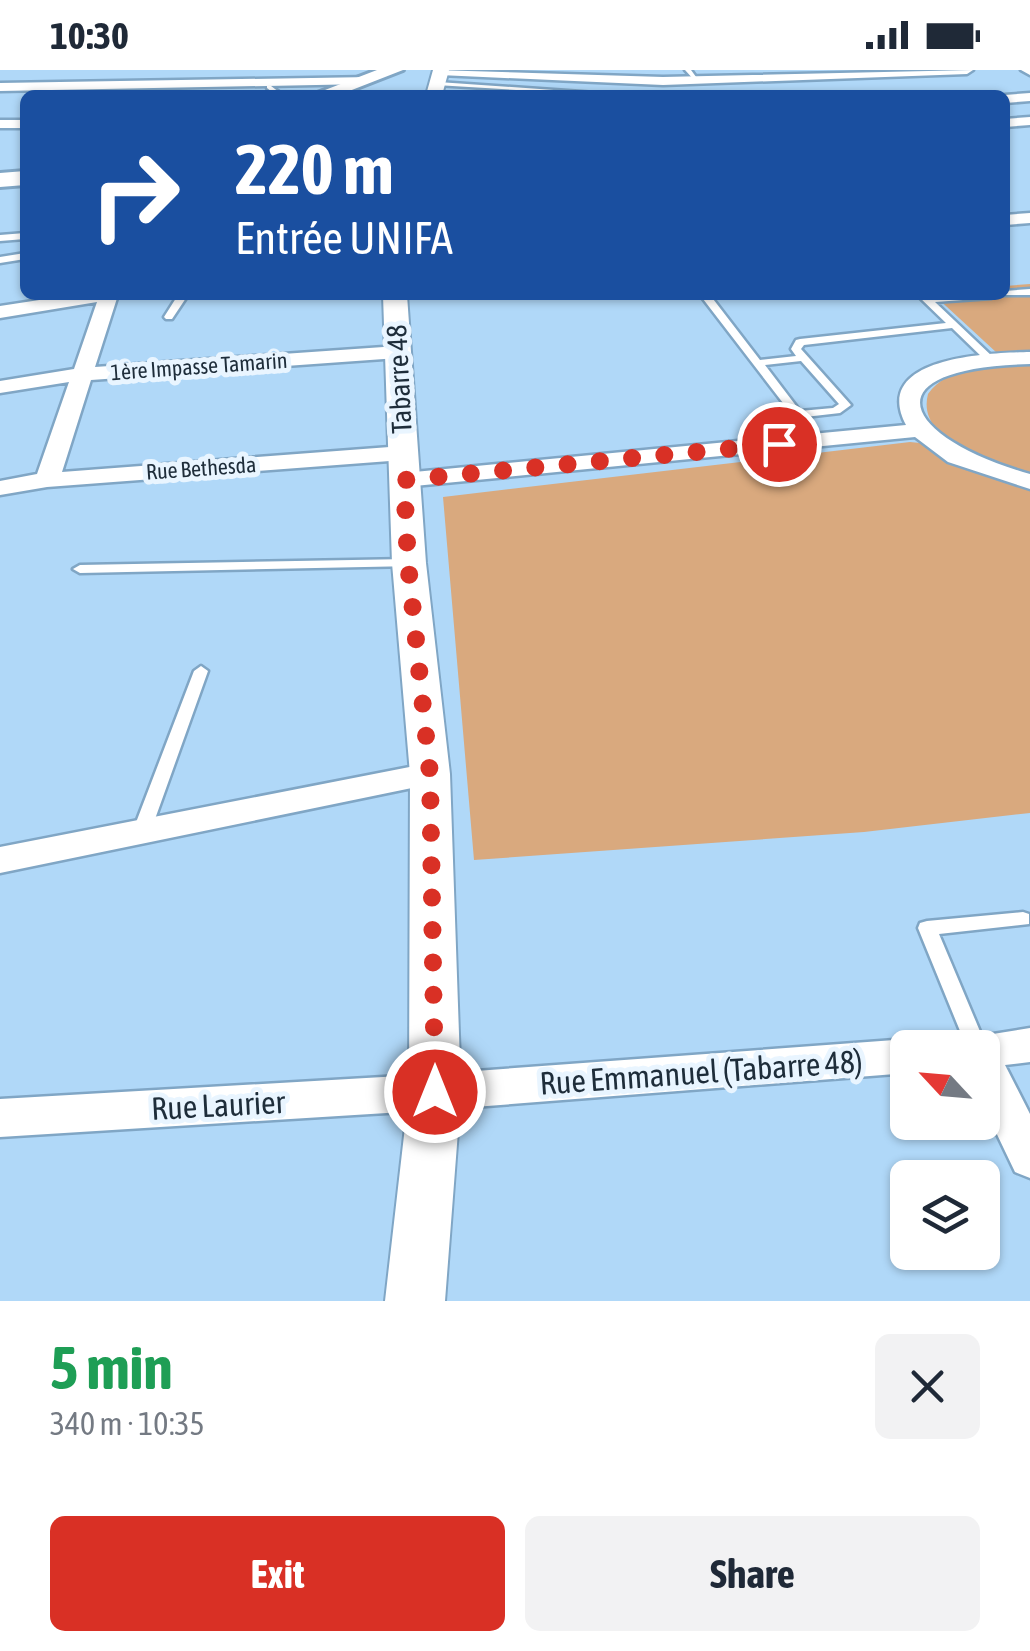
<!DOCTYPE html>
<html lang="en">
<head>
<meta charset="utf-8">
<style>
	:root { --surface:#fff; --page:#f2f2f3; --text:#1f2937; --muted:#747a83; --accent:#d93025 }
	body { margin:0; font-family:"Asap Condensed",sans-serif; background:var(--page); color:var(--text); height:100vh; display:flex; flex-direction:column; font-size:38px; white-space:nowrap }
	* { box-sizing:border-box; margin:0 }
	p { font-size:32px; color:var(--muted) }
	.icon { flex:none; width:55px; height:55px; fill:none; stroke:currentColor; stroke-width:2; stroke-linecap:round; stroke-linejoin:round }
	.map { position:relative; height:1231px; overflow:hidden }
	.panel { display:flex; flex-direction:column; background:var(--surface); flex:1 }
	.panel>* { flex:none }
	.top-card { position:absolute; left:20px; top:20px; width:990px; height:210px; border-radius:15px; box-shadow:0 2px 8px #0004; background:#1a4fa0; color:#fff; overflow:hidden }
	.needle { width:65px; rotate:296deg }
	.controls { position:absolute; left:890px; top:960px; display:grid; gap:20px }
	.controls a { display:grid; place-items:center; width:110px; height:110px; border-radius:15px; background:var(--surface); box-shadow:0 2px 8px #0004; font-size:50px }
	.pin { position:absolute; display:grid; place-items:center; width:85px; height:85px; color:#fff; margin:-42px; border:5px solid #fff; border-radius:50%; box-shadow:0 2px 10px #0007 }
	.me { position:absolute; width:110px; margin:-55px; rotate:0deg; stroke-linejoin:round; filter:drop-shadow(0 0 8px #0008) }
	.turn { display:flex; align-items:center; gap:35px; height:210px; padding:0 50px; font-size:45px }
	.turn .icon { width:130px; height:130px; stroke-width:2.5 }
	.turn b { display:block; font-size:70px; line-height:85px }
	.round { display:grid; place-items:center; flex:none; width:105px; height:105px; border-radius:15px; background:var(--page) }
	.head { display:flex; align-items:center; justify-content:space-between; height:170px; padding:0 50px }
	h1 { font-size:60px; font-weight:700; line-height:75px; color:#1e9e55 }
	.cta { display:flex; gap:20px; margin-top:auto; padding:20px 50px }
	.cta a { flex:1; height:115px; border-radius:15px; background:var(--accent); color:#fff; font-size:40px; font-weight:700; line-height:115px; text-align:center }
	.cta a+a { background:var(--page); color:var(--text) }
	.status { display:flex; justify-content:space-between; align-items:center; height:70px; padding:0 50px; background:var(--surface); direction:ltr }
	.status svg { height:28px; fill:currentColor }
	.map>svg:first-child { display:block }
	.green { fill:#d9a97e }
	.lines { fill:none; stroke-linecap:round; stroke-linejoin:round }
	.service-casing { stroke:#80a6c5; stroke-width:5 }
	.minor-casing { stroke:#80a6c5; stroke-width:5 }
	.tertiary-casing { stroke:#80a6c5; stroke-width:4 }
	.secondary-casing { stroke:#80a6c5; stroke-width:6 }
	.service { fill:#fff; fill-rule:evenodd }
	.minor { fill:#fff; fill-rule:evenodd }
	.tertiary { fill:#fff; fill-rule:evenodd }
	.secondary { fill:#fff; fill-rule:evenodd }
	.route { stroke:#d93025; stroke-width:18; stroke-dasharray:0 32.4 }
	.labels { text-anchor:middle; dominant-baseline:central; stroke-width:10; stroke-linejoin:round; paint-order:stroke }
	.far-street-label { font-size:22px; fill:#1e2d3a; stroke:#e9f5ff }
	.street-label { font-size:28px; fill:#1e2d3a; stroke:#e9f5ff }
	.near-street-label { font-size:32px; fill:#1e2d3a; stroke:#e9f5ff }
</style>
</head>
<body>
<div class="status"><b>10:30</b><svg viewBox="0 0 49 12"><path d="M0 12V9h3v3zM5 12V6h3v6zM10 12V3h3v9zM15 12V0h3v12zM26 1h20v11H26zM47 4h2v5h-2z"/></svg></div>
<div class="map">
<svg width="1030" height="1231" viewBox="0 0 1030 1231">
	<rect width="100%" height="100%" fill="#b0d8f8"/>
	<!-- green -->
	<path class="green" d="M1030,214V286L997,283L934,225H1005V216Z
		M1030,293V405C997,394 915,373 928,324C951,293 994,297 1030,293Z
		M910,372L930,374L1030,413V743L864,762L474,790L443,427Z"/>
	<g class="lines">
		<!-- service casing -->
		<g class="service-casing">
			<path id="service" d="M685,0H691L699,11H695Z
				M438,12L596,23L599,25L436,15Z
				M267,16H271L283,25H276L267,18Z
				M25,163V169L0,171V165Z
				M25,183V189L0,193V187Z
				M1030,219V225H1001H1005V221Z
				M178,225H188L172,249H166L164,247Z
				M700,225H710L760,290L796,286L791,279L796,270L800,269L946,253L917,225L930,227L996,225L991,228L935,232L994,288L985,290L952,258L804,275L801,279L851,335L840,343L805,347L823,370L817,373L813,372ZM801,291L839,334L833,338L800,341L765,295Z
				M409,489L414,490L416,493L414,496L80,503L73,499L80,495Z
				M201,596L208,601L150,763L147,767H135L132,763L194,601Z
				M1023,842L1029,844V854L939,864L987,978L982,985V978H967L918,858L920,853L927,851Z"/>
		</g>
		<!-- minor casing -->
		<g class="minor-casing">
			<path id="minor" d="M434,0L663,7L973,0L967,4L663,15L440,5Z
				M1021,0H1030V5Z
				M371,7L372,10L366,14L0,21V13Z
				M1030,23V31L1005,33V25Z
				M1030,47V55L1005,57V49Z
				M0,50H25V58H0Z
				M1030,143V153L1005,155V145Z
				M72,225H118L95,297L398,276L408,282L398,288L91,310L62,402L403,376L415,383L403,390L47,417L0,425V411L37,404L69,312L0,323V311L74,299L97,232L0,248V236Z
				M1030,282V294C865,298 903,368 1030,404V419L948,392L915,367L404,417L392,410L404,403L906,355C870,287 988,283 1030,282Z
				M430,693L441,696L446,704L441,712L0,803V777Z
				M1030,958V992L1005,995L1030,1044V1108L1015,1102L982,1033V978H963L968,968Z
				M908,969L924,978H908V1003L435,1040L0,1067V1029L435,1004Z"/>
		</g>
		<!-- tertiary casing -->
		<g class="tertiary-casing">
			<path id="tertiary" d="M433,0H449L442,25H426Z
				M383,225H407L426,493L450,704L461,1022L445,1231H385L409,1022L410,704L392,493Z"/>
		</g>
		<!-- secondary casing -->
		<g class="secondary-casing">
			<path id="secondary" d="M377,0H403L339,25H312Z
				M25,101V115L0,117V103Z"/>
		</g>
		<!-- service -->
		<use href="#service" class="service"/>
		<!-- minor -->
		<use href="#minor" class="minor"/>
		<!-- tertiary -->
		<use href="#tertiary" class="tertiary"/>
		<!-- secondary -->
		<use href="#secondary" class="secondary"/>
	</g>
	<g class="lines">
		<!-- route -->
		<path class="route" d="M435,1022L430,704L408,493L404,410L779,374"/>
	</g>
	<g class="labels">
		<!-- far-street labels -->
		<g class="far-street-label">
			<text transform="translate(199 296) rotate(-4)">1ère Impasse Tamarin</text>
			<text transform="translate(201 398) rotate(-4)">Rue Bethesda</text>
		</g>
		<!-- street labels -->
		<g class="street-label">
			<text transform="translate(399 309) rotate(-93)">Tabarre 48</text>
		</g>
		<!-- near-street labels -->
		<g class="near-street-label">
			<text transform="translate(701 1002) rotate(-4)">Rue Emmanuel (Tabarre 48)</text>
			<text transform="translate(218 1035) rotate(-3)">Rue Laurier</text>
		</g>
	</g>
</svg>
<div class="controls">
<a><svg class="needle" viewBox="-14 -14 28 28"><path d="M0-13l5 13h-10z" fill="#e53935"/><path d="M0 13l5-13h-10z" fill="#747a83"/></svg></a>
<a><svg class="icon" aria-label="layers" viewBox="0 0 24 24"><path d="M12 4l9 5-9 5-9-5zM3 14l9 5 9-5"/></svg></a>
</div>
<div class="pin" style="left:779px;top:374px;background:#d93025"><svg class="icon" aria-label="arrive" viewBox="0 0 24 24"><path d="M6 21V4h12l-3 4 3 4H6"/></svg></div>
<svg class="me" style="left:435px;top:1022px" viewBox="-20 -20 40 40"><circle r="17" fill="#d93025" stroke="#fff" stroke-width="3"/><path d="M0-11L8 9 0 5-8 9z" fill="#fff"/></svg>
<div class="top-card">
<div class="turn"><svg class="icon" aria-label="right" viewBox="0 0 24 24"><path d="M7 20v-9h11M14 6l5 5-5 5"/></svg><div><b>220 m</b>Entrée UNIFA</div></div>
</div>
</div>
<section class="panel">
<div class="head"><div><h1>5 min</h1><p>340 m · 10:35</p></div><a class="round"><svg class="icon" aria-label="close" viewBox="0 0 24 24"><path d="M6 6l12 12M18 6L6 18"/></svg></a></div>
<div class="cta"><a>Exit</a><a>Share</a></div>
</section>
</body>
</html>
